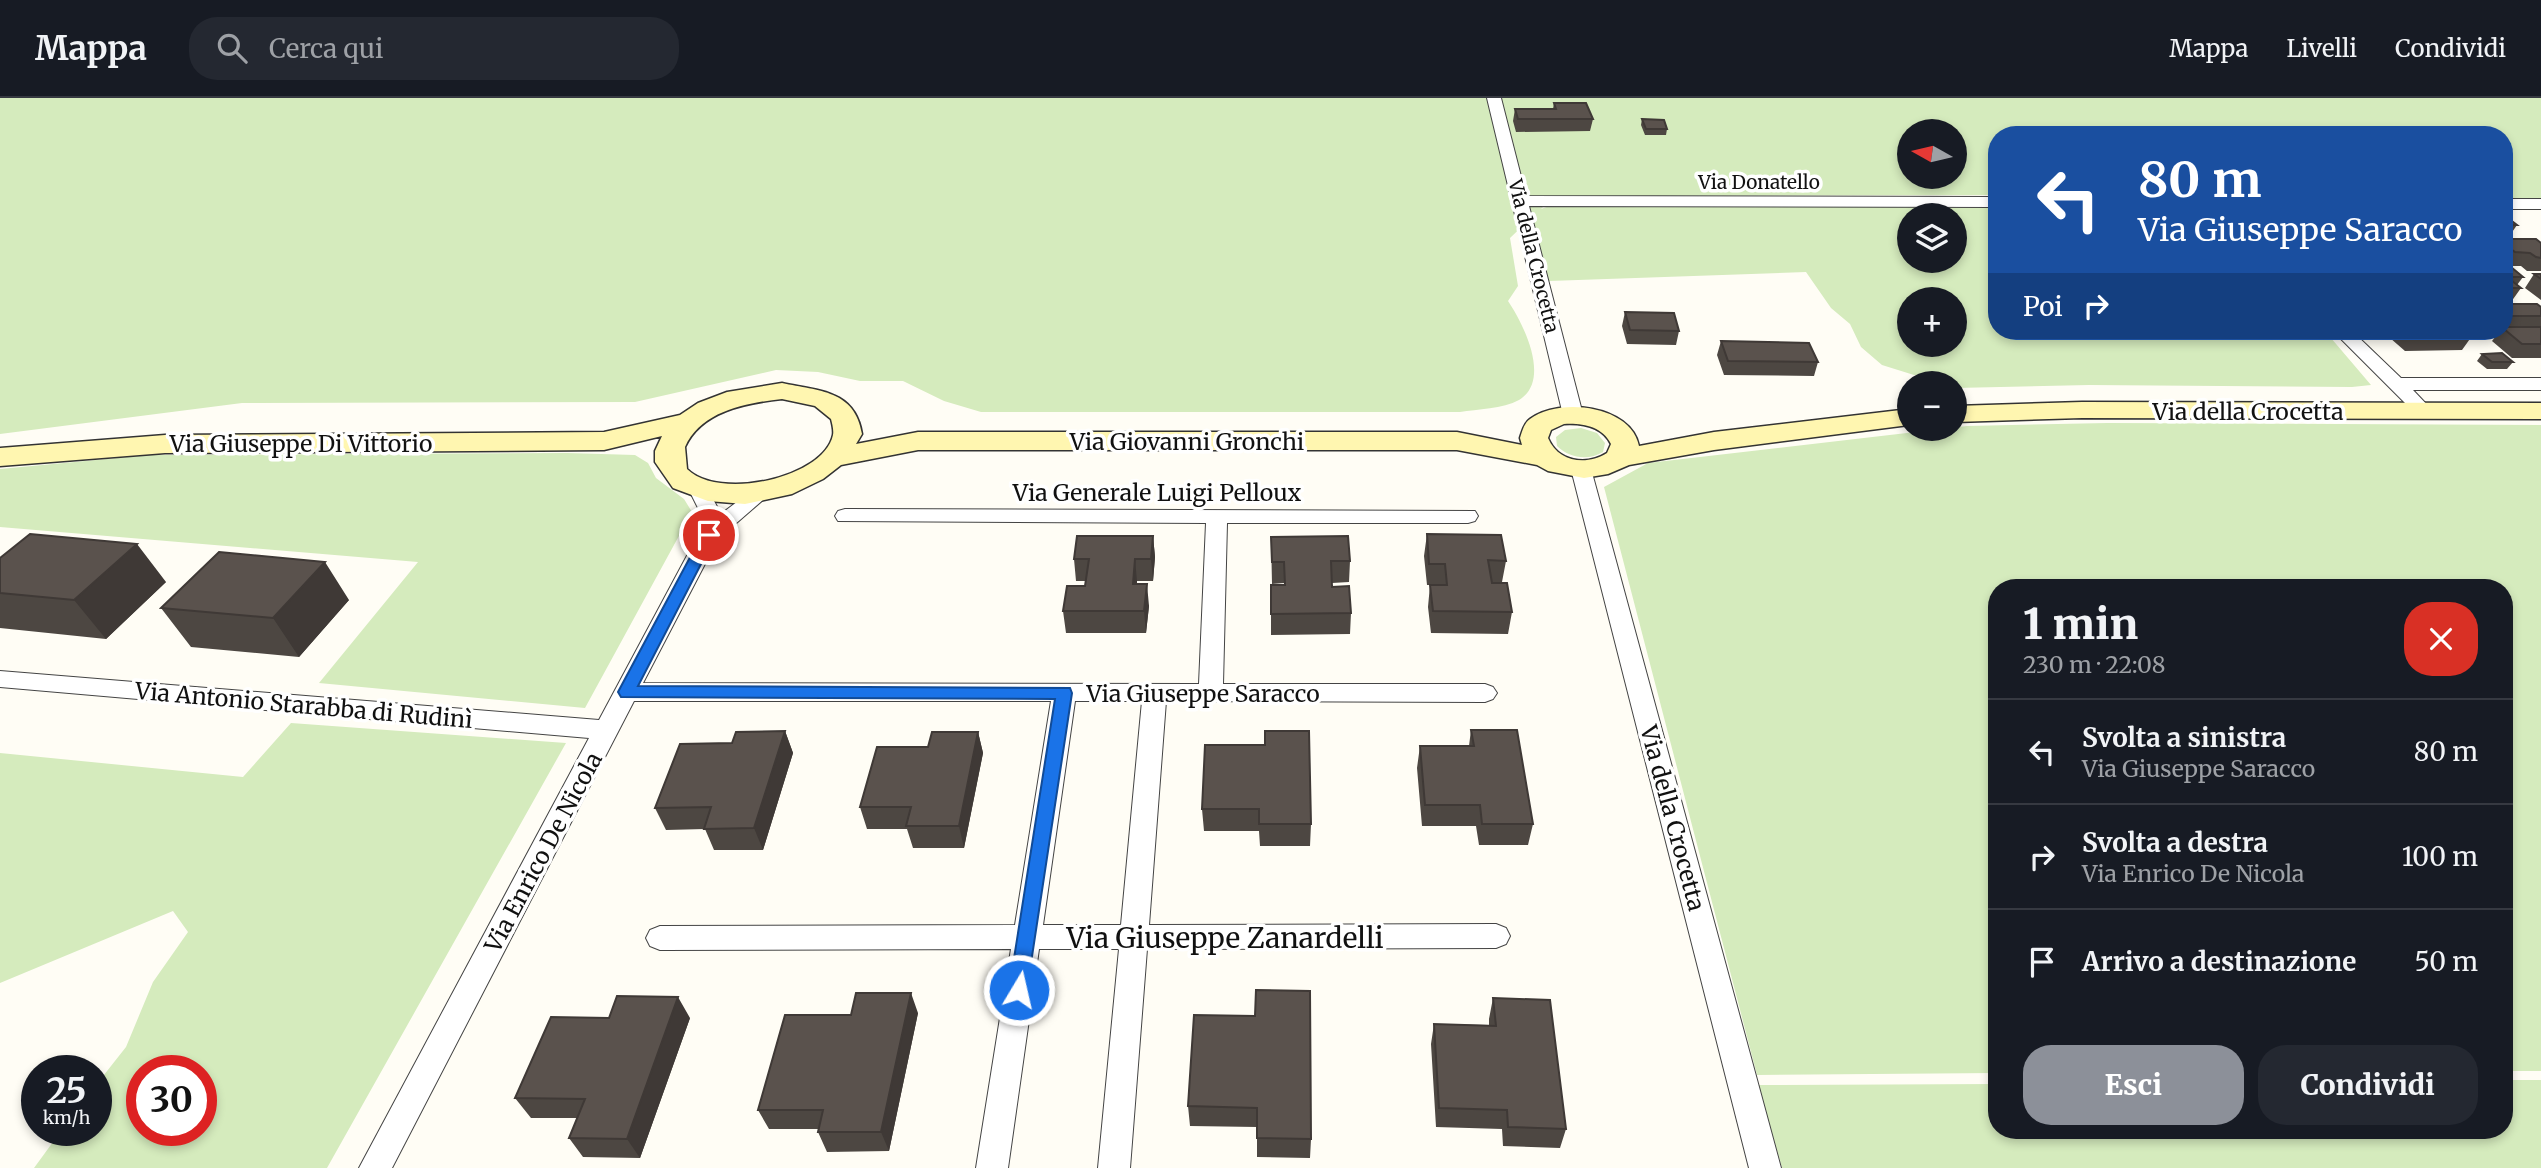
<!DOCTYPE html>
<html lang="it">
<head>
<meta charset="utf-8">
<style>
	:root { --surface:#171b24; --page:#242831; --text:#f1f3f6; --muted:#9ea1a6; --line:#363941; --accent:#8c9099 }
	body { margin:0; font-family:Merriweather,serif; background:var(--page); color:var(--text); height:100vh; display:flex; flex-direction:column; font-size:26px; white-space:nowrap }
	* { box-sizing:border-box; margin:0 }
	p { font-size:23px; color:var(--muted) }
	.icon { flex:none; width:38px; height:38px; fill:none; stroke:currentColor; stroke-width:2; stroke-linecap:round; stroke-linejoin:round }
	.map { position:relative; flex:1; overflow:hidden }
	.side { position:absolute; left:1988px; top:481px; width:525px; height:560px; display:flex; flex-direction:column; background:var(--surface); border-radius:28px; box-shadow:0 4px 10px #0003 }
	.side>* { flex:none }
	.banner { position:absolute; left:1988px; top:28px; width:525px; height:214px; border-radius:28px; box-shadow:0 4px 10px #0003; background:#1a4fa0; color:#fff; overflow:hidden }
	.needle { width:46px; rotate:278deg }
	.buttons { position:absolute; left:1897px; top:21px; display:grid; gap:14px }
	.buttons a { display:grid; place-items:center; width:70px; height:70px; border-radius:50%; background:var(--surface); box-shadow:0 4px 10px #0003; font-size:35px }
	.speed { position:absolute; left:21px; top:957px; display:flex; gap:14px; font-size:35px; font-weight:700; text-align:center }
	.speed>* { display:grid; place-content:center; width:91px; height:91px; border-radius:50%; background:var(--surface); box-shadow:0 4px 10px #0003; line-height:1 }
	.speed small { font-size:18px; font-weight:400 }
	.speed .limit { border:10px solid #d22; background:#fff; color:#111 }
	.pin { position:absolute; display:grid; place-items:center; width:60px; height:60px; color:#fff; margin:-30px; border:4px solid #fff; border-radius:50%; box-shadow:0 2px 7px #0007 }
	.me { position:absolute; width:77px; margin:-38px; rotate:9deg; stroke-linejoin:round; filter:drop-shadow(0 0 5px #0008) }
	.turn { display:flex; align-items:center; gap:24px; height:147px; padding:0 35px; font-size:32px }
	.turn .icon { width:91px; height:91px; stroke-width:2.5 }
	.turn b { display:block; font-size:49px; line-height:60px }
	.then { display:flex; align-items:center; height:66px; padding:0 35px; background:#0003; gap:14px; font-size:26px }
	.round { display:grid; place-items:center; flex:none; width:74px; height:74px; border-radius:28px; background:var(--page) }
	.overview { display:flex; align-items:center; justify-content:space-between; height:119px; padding:0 35px }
	h1 { font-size:42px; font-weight:800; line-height:52px }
	.primary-button { display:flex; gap:14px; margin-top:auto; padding:14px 35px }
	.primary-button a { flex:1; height:80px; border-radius:28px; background:var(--accent); color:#fff; font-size:28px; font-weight:800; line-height:80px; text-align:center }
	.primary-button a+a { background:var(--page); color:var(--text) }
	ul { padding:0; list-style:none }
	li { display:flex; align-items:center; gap:21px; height:105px; padding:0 35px; border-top:2px solid var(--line) }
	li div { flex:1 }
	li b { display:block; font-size:26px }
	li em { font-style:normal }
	header { display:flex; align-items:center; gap:42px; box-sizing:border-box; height:98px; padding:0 35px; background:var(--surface); border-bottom:2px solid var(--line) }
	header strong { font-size:33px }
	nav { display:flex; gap:38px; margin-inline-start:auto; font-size:24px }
	.search { width:490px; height:63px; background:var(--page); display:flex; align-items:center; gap:18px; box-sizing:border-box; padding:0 24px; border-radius:28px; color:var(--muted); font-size:26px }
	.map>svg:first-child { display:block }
	.green { fill:#d5ebbd; fill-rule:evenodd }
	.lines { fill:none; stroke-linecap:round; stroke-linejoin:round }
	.street-casing { stroke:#444; stroke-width:2 }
	.secondary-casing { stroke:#333; stroke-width:3 }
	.street { fill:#fff; fill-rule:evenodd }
	.secondary { fill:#fff6b0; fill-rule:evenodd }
	.wall { fill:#4d4742 }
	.shaded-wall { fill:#3f3936 }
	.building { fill:#5a524d; stroke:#3f3936; stroke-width:2 }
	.route { fill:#1a73e8; stroke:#114b97; stroke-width:2 }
	.labels { text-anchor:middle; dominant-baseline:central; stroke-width:7; stroke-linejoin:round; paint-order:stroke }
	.far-street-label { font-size:19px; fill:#111; stroke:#fff }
	.street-label { font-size:23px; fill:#111; stroke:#fff }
	.near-street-label { font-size:28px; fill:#111; stroke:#fff }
</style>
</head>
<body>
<header>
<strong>Mappa</strong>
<div class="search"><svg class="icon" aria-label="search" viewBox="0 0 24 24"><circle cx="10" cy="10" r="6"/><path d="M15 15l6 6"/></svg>Cerca qui</div>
<nav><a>Mappa</a><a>Livelli</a><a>Condividi</a></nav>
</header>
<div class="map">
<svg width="2541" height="1070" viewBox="0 0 2541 1070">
	<rect width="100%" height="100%" fill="#fffdf5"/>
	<!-- green -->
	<path class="green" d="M0,0H2541V105L2504,104V37H1997V97L1554,98L1541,111L1555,106L1997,110V233H2325L2371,287L2352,289L2089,287L1955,290V285H1946L1941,281L1914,277L1882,267L1861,249L1850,226L1831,210L1806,174L1549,183L1531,120L1510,140L1518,188L1508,203C1523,225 1552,282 1519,302C1503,311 1477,311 1460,314H981L944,303L903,283H860L818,274L776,272L635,304L242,305L0,336ZM1909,33H1955V79H1909ZM1909,117H1955V163H1909ZM1909,201H1955V247H1909Z
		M2108,325L2541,327V973H2504V490H1997V975L1757,977L1604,389L1648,365L1967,328Z
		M1581,330L1597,335L1605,345L1603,354C1588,363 1569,360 1557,348L1556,339L1565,332Z
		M567,355L635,357L648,365L656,380L684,401L692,414L585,610L319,585L418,464L0,429V371L149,357Z
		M291,625L566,645L327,1070H34L61,1033L96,1032V987L126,949L153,884L188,834L173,813L0,885V655L243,679ZM142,973H201V1032H142Z
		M2504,982H2541V1070H1782L1758,987L1997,986V1032H2504Z"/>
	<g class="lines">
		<!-- street casing -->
		<g class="street-casing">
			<path id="street" d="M1487,0H1501L1526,98L1997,99V109L1529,108L1583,317L1573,323L1563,317Z
				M2504,101H2541V111H2504Z
				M2333,233H2352L2401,280H2541V292H2413L2433,313L2424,319L2417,317Z
				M1581,365L1591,371L1781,1070H1749L1571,371Z
				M699,386L706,388L721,416L754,391L761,389L771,395L718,441L643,585L1199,586L1206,425L838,423L835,418L838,413L845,411L1475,413L1478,418L1475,423L1468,425H1227L1223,586H1485L1493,589L1497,595L1493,601L1485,604L1166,603L1149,827L1496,826L1506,830L1510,838L1506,846L1496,850L1147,851L1130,1070H1098L1119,851H1039L1008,1070H976L1011,851L660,852L650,848L646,840L650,832L660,828L1015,827L1051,603H634L392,1070H359L589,640L0,589V573L599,622L698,437L701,416L689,392ZM1075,603H1142L1121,827H1043Z"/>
		</g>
		<!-- secondary casing -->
		<g class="secondary-casing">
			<path id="secondary" d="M782,285C819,293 855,292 862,336L856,346L918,334H1457L1522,347L1520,340C1522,334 1524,325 1530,321C1559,299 1631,307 1639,348L1714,334L1909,311V327L1714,352L1629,367L1608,376L1584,380L1548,373L1537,367L1457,352H918L841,367L823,381L792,396L745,406L708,403L673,390L655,364V353L662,338L604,352L165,355L0,368V350L165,337L604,334L680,317L698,305L727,294ZM782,301L815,308L831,321C832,325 834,332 833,337C824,380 719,403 687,371L685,349C701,313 746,305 782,301ZM1564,326C1582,325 1602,328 1611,346L1607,355C1586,368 1558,364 1548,340L1551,332Z
				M2082,304L2541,305V321L2082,320L1955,324V308Z"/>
		</g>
		<!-- street -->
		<use href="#street" class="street"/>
		<!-- secondary -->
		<use href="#secondary" class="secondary"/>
	</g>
	<!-- wall -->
	<path class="wall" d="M1554,5L1593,21L1590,33L1516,34L1513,23L1515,11H1553Z
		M1642,21L1667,31L1666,37H1645L1641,27Z
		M2504,117L2517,127L2508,140H2504Z
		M2504,141L2541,145V173H2527L2521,168H2506L2504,167Z
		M2504,169L2523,179L2517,187L2521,190L2511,204H2504Z
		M2534,176H2541V202L2525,190Z
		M2504,206L2541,209V260H2512L2492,243L2500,233H2504Z
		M1625,214L1679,233L1676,247L1627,246L1622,228Z
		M2382,233H2465L2472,238L2462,252L2405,253Z
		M1721,243L1818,264L1814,278L1724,277L1717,257Z
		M2482,256L2513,264L2507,271H2487L2477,263Z
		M1427,436L1506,463L1502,484H1491L1512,514L1508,536L1431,535L1428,509L1430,487H1427L1424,458Z
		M1153,438L1155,459L1153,483H1137V486L1149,508L1146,535H1066L1063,513L1085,488L1086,483H1076L1074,461Z
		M1271,439L1350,463L1349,484L1332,485V489L1351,515L1350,536L1271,537V487H1284V485L1272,486Z
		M0,460L166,484L106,541L0,530Z
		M349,502L299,559L191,549L161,510Z
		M1471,632L1533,726L1528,747H1479L1476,728H1422L1417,670L1420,648H1469Z
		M785,633L793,655L763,752H714L705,731L666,732L655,710L732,645Z
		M978,634L983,655L964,750H913L907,731H867L860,709L928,649Z
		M1205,647L1311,726L1310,748H1260L1259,733H1204L1202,711Z
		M1493,900L1566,1031L1560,1050L1503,1048L1502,1031L1436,1029L1431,946L1434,926L1489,927V921Z
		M918,915L889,1053L827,1054L818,1034V1031H769L758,1012L851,917Z
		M1194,917L1311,1041L1310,1060L1257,1059V1029L1190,1028L1188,1008Z
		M690,920L640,1060L583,1059L569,1040L577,1020H531L515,1000Z"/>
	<!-- shaded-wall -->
	<path class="shaded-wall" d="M1153,438L1155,459L1153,483L1151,461Z
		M137,446L166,484L106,541L74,502Z
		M1135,461L1137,483L1135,508L1133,486Z
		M325,464L349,502L299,559L273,520Z
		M1147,486L1149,508L1146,535L1144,513Z
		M785,633L793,655L763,752L754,730Z
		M978,634L983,655L964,750L959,728Z
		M911,895L918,915L889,1053L881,1034Z
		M678,899L690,920L640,1060L627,1041Z"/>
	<!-- building -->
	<path class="building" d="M1554,5H1586L1593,21H1518L1515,11H1556Z
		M1642,21L1664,22L1667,31H1646Z
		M2504,117L2517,127H2504Z
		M2504,141H2536L2541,145V160L2536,159L2530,155L2515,154L2504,146Z
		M2504,169H2511L2523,179H2507L2521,190H2504Z
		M2534,176H2541V181Z
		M2504,206H2537L2541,209V218H2504Z
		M1625,214L1674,215L1679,233L1630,232Z
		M2504,229H2541V246H2522L2504,231Z
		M2407,233H2465L2472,238L2414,239Z
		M1721,243L1809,245L1818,264L1728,263Z
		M2502,255L2513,264H2492L2482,256Z
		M30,436L137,446L74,502L0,495V460Z
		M1427,436L1501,437L1506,463L1488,462L1492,485H1507L1512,514L1433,513L1430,487H1447L1445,466H1429Z
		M1077,438H1153L1151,461H1135L1133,486H1147L1144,513H1063L1067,488H1085L1089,461H1074Z
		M1348,438L1350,463H1331L1332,489L1349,488L1351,515L1271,516V487H1285L1284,464H1272L1271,439Z
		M219,454L325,464L273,520L161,510Z
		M1471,632H1517L1533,726H1482L1480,707H1425L1420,648H1474Z
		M785,633L754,730L704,731L711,709L655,710L680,646L732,645L736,634Z
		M1265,633H1309L1311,726H1259V711H1202L1205,647H1265Z
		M932,634H978L959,728H906L911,709H860L877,649H928Z
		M1256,892L1310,893L1311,1041L1257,1040V1010L1188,1008L1194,917L1255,918Z
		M856,895H911L881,1034H818L823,1012H758L785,917H851Z
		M617,898L678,899L627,1041L569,1040L585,1001L515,1000L551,919L609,920Z
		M1493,900L1550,902L1566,1031L1508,1029L1507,1012L1439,1010L1434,926L1496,928Z"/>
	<!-- route -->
	<path class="route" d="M709,432L716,437L638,588L1070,590L1072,595L1026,898L1019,900L1012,898L1009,892L1055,601L621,599L618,594L702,437Z"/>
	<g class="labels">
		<!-- far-street labels -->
		<g class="far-street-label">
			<text x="1759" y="84">Via Donatello</text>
			<text transform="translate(1534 158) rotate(76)">Via della Crocetta</text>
		</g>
		<!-- street labels -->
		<g class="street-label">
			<text x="2248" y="313">Via della Crocetta</text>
			<text x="1187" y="343">Via Giovanni Gronchi</text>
			<text x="301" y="345">Via Giuseppe Di Vittorio</text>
			<text x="1157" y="394">Via Generale Luigi Pelloux</text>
			<text x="1203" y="595">Via Giuseppe Saracco</text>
			<text transform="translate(304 607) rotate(5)">Via Antonio Starabba di Rudinì</text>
			<text transform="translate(1673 720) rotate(75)">Via della Crocetta</text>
			<text transform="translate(543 754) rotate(-62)">Via Enrico De Nicola</text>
		</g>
		<!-- near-street labels -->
		<g class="near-street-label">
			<text x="1225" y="840">Via Giuseppe Zanardelli</text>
		</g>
	</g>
</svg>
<div class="buttons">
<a><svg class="needle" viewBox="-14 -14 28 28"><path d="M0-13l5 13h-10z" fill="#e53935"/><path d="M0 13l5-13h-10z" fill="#9ea1a6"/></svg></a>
<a><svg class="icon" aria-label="layers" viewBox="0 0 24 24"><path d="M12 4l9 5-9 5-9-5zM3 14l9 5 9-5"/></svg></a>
<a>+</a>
<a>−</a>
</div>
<div class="speed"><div>25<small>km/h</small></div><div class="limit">30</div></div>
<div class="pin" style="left:709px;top:437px;background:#d93025"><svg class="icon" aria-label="arrive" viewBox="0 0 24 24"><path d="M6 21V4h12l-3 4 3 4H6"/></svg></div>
<svg class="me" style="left:1019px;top:892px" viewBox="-20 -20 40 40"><circle r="17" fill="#1a73e8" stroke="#fff" stroke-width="3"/><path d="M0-11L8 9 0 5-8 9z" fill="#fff"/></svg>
<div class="banner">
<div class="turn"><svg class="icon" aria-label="left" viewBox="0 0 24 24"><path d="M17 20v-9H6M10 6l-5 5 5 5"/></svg><div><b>80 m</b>Via Giuseppe Saracco</div></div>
<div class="then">Poi<svg class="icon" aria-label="right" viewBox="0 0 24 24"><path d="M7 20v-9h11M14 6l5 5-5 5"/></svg></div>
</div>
<section class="side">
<div class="overview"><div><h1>1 min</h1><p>230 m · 22:08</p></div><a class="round" style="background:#d93025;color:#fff"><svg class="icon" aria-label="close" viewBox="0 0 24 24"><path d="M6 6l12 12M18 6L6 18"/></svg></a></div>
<ul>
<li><svg class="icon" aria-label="left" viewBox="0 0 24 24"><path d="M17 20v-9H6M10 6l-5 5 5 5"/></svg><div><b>Svolta a sinistra</b><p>Via Giuseppe Saracco</p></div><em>80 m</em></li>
<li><svg class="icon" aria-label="right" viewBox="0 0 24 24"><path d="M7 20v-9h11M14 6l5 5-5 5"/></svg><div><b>Svolta a destra</b><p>Via Enrico De Nicola</p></div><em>100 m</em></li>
<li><svg class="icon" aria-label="arrive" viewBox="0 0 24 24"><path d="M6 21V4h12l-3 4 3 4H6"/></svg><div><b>Arrivo a destinazione</b></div><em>50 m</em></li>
</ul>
<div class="primary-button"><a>Esci</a><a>Condividi</a></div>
</section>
</div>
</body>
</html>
